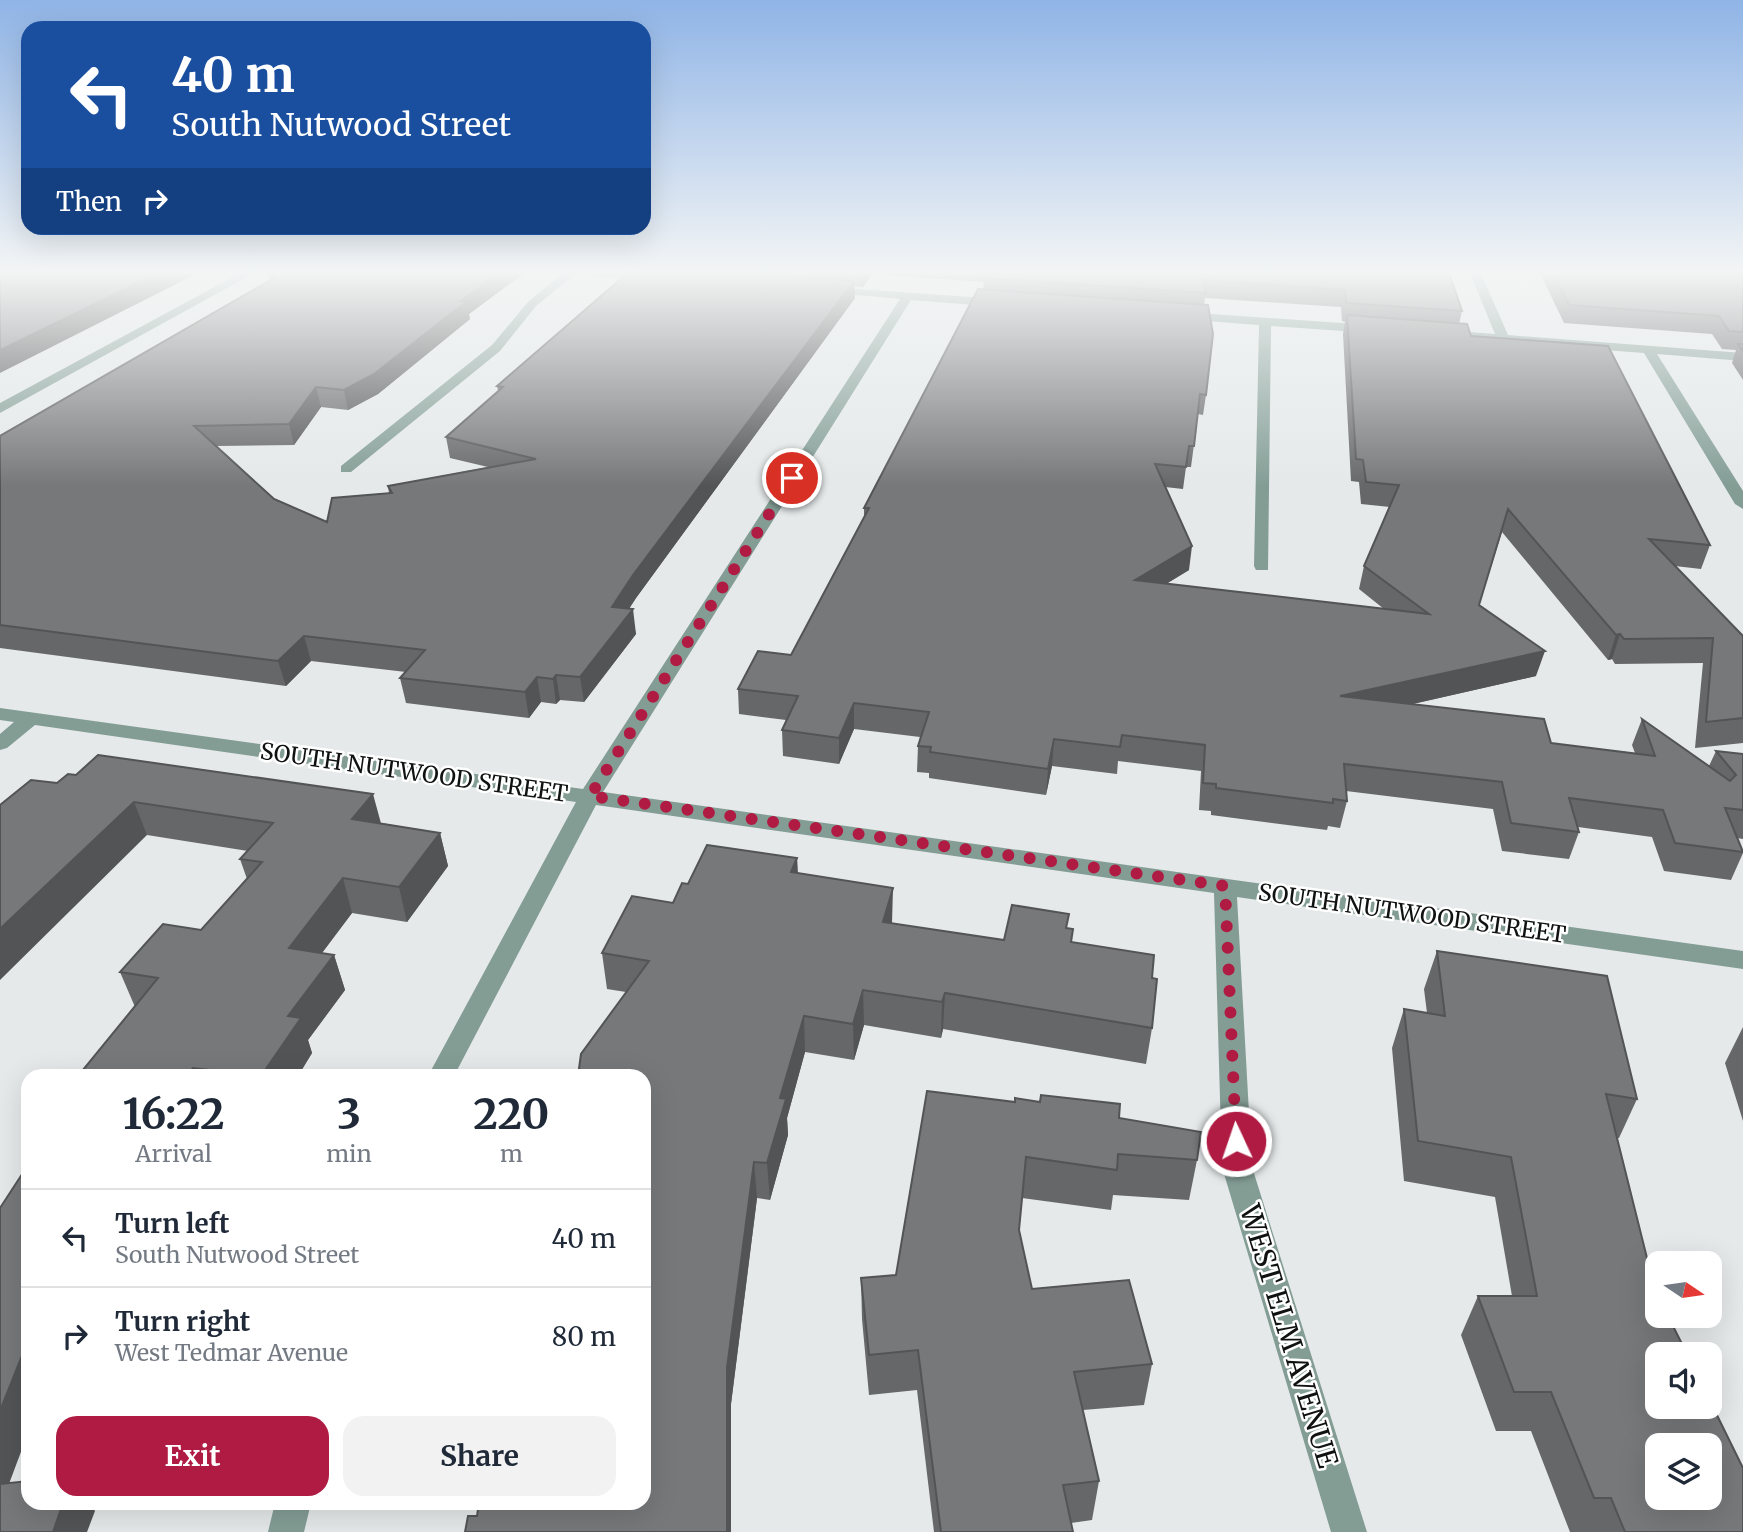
<!DOCTYPE html>
<html lang="en">
<head>
<meta charset="utf-8">
<style>
	:root { --surface:#fff; --page:#f2f2f3; --text:#1f2937; --muted:#747a83; --line:#e0e1e3; --accent:#af1b42 }
	body { margin:0; font-family:Merriweather,serif; background:var(--page); color:var(--text); height:100vh; display:flex; flex-direction:column; font-size:26px; white-space:nowrap }
	* { box-sizing:border-box; margin:0 }
	p { font-size:23px; color:var(--muted) }
	.icon { flex:none; width:38px; height:38px; fill:none; stroke:currentColor; stroke-width:2; stroke-linecap:round; stroke-linejoin:round }
	.map { position:relative; flex:1; overflow:hidden }
	.sheet { position:absolute; left:21px; top:1069px; width:630px; height:441px; display:flex; flex-direction:column; background:var(--surface); border-radius:21px; box-shadow:0 7px 28px #0002 }
	.sheet>* { flex:none }
	.banner { position:absolute; left:21px; top:21px; width:630px; height:214px; border-radius:21px; box-shadow:0 7px 28px #0002; background:#1a4fa0; color:#fff; overflow:hidden }
	.needle { width:46px; rotate:103deg }
	.tools { position:absolute; left:1645px; top:1251px; display:grid; gap:14px }
	.tools a { display:grid; place-items:center; width:77px; height:77px; border-radius:14px; background:var(--surface); box-shadow:0 7px 28px #0002; font-size:35px }
	.pin { position:absolute; display:grid; place-items:center; width:60px; height:60px; color:#fff; margin:-30px; border:4px solid #fff; border-radius:50%; box-shadow:0 2px 7px #0007 }
	.me { position:absolute; width:77px; margin:-38px; rotate:357deg; stroke-linejoin:round; filter:drop-shadow(0 0 5px #0008) }
	.turn { display:flex; align-items:center; gap:24px; height:147px; padding:0 35px; font-size:32px }
	.turn .icon { width:91px; height:91px; stroke-width:2.5 }
	.turn b { display:block; font-size:49px; line-height:60px }
	.then { display:flex; align-items:center; height:66px; padding:0 35px; background:#0003; gap:14px; font-size:26px }
	.eta { display:flex; justify-content:space-evenly; align-items:center; height:119px; text-align:center }
	.eta b { font-size:42px; font-weight:700; line-height:49px }
	.primary-button { display:flex; gap:14px; margin-top:auto; padding:14px 35px }
	.primary-button a { flex:1; height:80px; border-radius:21px; background:var(--accent); color:#fff; font-size:28px; font-weight:700; line-height:80px; text-align:center }
	.primary-button a+a { background:var(--page); color:var(--text) }
	ul { padding:0; list-style:none }
	li { display:flex; align-items:center; gap:21px; height:98px; padding:0 35px; border-top:2px solid var(--line) }
	li div { flex:1 }
	li b { display:block; font-size:26px }
	li em { font-style:normal }
	.map>svg:first-child { display:block }
	.lines { fill:none; stroke-linecap:round; stroke-linejoin:round }
	.minor { fill:#839d95; fill-rule:evenodd }
	.wall { fill:#656769; fill-rule:evenodd }
	.shaded-wall { fill:#535455 }
	.building { fill:#76787a; stroke:#535455; stroke-width:2; fill-rule:evenodd }
	.route { stroke:#af1b42; stroke-width:12; stroke-dasharray:0 21.6 }
	.labels { text-anchor:middle; dominant-baseline:central; stroke-width:5; stroke-linejoin:round; paint-order:stroke }
	.street-label { font-size:23px; fill:#101111; stroke:#fff }
	.near-street-label { font-size:28px; fill:#101111; stroke:#fff }
</style>
</head>
<body>
<div class="map">
<svg width="1743" height="1532" viewBox="0 0 1743 1532">
	<rect width="100%" height="100%" fill="#e5e9e9"/>
	<g class="lines">
		<!-- minor -->
		<path class="minor" d="M244,271H258L0,413V403Z
			M555,271L652,275L658,278L652,281L574,275L536,306L500,351L351,472H341V466L492,345L528,302L562,274Z
			M1469,271H1480L1508,335L1743,353V361L1657,354L1743,491V509L1735,504L1644,353L1451,338V332L1455,331L1495,334Z
			M827,287L1001,299L1007,303L1001,307L911,300L603,792L1743,951V969L1237,897L1252,1167L1367,1532H1331L1222,1167L1214,893L596,805L454,1076H428L576,802L35,725L7,748L0,750V734L14,722L0,720V708L583,789L900,299L823,292V288Z
			M1183,312L1371,325L1377,329L1371,333L1271,326L1268,570H1256L1254,566L1259,325L1179,319L1177,316Z
			M275,1503H311L304,1532H268Z"/>
	</g>
	<!-- wall -->
	<path class="wall" d="M265,271H527L469,314L470,319L378,394L348,410L321,407L294,445L217,446L274,499L327,522L389,493L388,486L488,467L450,458L446,437L498,391L497,386L630,271H1434L1462,311L1459,324L1471,336L1710,545L1701,569L1675,566L1743,636V743L1695,748L1703,663L1615,664L1612,659L1608,660L1502,532L1479,605L1536,676L1412,704L1551,743L1635,753L1632,745L1642,719L1709,766L1716,751L1743,754V839L1737,838L1743,853L1731,880L1664,871L1652,837L1578,827L1579,832L1569,859L1502,851L1493,809L1346,791L1347,801L1340,828L1328,826L1327,830L1211,815V811L1199,810L1201,771L1118,761L1117,774L1052,766L1046,795L929,778V773L917,772L918,746L920,737L854,729L839,764L783,756L782,730L786,720L739,714L738,689L791,655L864,517V508L983,290L984,282L872,274L863,287L854,286L855,298L636,598L629,609L636,634L584,702L560,700L556,704L541,702L529,718L406,703L400,678L406,672L311,661L286,686L0,648V436L270,280ZM1205,298L1341,307L1342,321L1345,322L1343,334L1351,481L1359,482L1361,504L1390,507L1364,566L1359,589L1384,609L1166,584L1189,570L1165,487L1183,489L1186,467H1191L1198,414L1203,415L1206,395L1204,305Z
		M1539,271H1743V380L1732,363L1736,350L1722,349L1712,334L1564,323Z
		M57,783L381,823L440,833L448,866L407,922L352,913L322,953L334,955L345,990L308,1040L312,1053L298,1076H78L135,1007L120,972L201,930L247,879L240,859L248,851L147,835Z
		M797,858L798,873L892,924L1004,940L1067,928L1072,942L1152,978V1028L1146,1064L943,1029L941,1038L864,1025L854,1060L805,1052L787,1118L788,1135L770,1200L757,1198L731,1404L644,1503V1076L626,992L607,989L602,953L673,903L688,884Z
		M1437,951L1637,1099L1619,1138H1617L1654,1286L1743,1532H1570L1531,1431H1496L1461,1335L1478,1296H1512L1495,1197L1404,1181L1392,1048L1404,1009L1427,1013L1424,989Z
		M1743,1027V1121L1725,1063Z
		M927,1091L1119,1118L1197,1160L1189,1200L1113,1195L1111,1210L1022,1198L1019,1230L1032,1289L1152,1364L1144,1405L1083,1410L1099,1481L1092,1520L1071,1523L1073,1532H934L917,1390L869,1395L862,1319L861,1278L896,1275Z"/>
	<!-- shaded-wall -->
	<path class="shaded-wall" d="M162,271H202L0,373V350Z
		M501,271H527L469,314L470,319L378,394L348,410L344,390L461,301Z
		M862,271H872V274L863,287Z
		M854,281L855,298L636,598L614,631L612,607L633,575Z
		M316,387L321,407L294,445L289,424Z
		M1192,546L1189,570L1133,604L1135,580Z
		M633,609L636,634L584,702L580,677Z
		M1620,634L1612,659L1608,660L1616,635Z
		M304,636L311,661L286,686L278,661Z
		M1545,651L1536,676L1334,722L1340,696Z
		M556,675L560,700L556,704L553,679Z
		M537,677L541,702L529,718L525,692Z
		M854,703V729L839,764V738Z
		M1054,739L1052,766L1046,795L1048,769Z
		M373,794L382,827L352,819Z
		M134,802L147,835L0,980V929Z
		M440,833L448,866L407,922L399,887Z
		M797,858L798,892L791,872Z
		M343,878L352,913L300,982L289,948Z
		M893,888L892,923L882,957L883,922Z
		M334,955L345,990L308,1040L312,1053L298,1076H261L288,1016Z
		M863,990L864,1025L854,1060L853,1024Z
		M945,993L943,1029L941,1038L942,1002Z
		M804,1016L805,1052L787,1118L788,1135L770,1200L767,1163L780,1098Z
		M193,1068L196,1076H187Z
		M754,1162L757,1198L731,1404V1532H727V1368Z
		M27,1343L28,1346V1433L0,1508V1411Z
		M63,1503H90L95,1511L87,1532H53Z"/>
	<!-- building -->
	<path class="building" d="M0,271H162L0,350Z
		M271,271H501L461,301H467L374,374L344,390L316,387L289,424L194,426L274,499L327,522L332,498L392,493L388,486L536,459L446,437L503,387L497,386L630,271H721L854,281L633,575L612,607L633,609L580,677L556,675L553,679L537,677L525,692L400,678L425,650L304,636L278,661L0,625V436L274,278Z
		M987,271H1434L1435,272L1449,273L1462,311L1346,303L1345,290L1203,280L1206,293L984,278Z
		M1552,271H1743V332L1729,331L1719,316L1569,305Z
		M978,289L1208,305L1213,334L1206,395L1200,394L1194,446H1189L1186,467L1155,464L1192,546L1135,580L1429,614L1364,566L1399,485L1366,482L1363,460L1356,459L1347,315L1467,324L1471,336L1608,346L1710,545L1649,539L1743,636V718L1706,722L1713,638L1624,639L1620,634L1616,635L1508,509L1479,605L1545,651L1340,696L1544,719L1551,743L1655,756L1642,719L1730,781L1736,775L1716,751L1743,754V810L1725,808L1743,852L1675,843L1663,810L1569,798L1579,832L1511,823L1502,782L1344,764L1347,801L1333,799V803L1216,788V784L1203,783L1205,745L1122,735L1120,747L1054,739L1048,769L930,752L931,747L918,746L929,712L854,703L839,738L782,730L798,696L738,689L758,651L791,655L869,508H864Z
		M1738,344H1743V351Z
		M98,755L373,794L352,819L440,833L399,887L343,878L289,948L334,955L288,1016L301,1018L261,1076L193,1068L187,1076H78L158,978L120,972L163,924L201,930L262,862L240,859L273,823L134,802L0,929V805L31,780L57,783L68,774L76,775Z
		M707,845L797,858L791,872L893,888L883,922L1004,940L1012,905L1069,914L1066,928L1073,929L1071,942L1154,955L1152,978L1157,979L1152,1028L945,993L942,1002L863,990L853,1024L804,1016L780,1098L786,1099L767,1163L754,1162L727,1368V1532H465L468,1516H477L479,1503H644V1076H578L581,1054L649,961L602,953L632,896L673,903L682,883L688,884Z
		M1437,951L1607,976L1637,1099L1606,1094L1654,1286L1657,1294V1316H1668L1687,1354H1657V1407H1710V1401L1743,1468V1532H1625L1611,1498H1594L1551,1392H1514L1478,1296H1537L1511,1157L1418,1141L1404,1009L1445,1016ZM1657,1446H1710V1498H1657Z
		M927,1091L1015,1102V1098L1040,1102L1041,1095L1120,1104L1119,1118L1201,1132L1197,1160L1118,1154L1117,1170L1026,1157L1019,1230L1032,1289L1129,1280L1152,1364L1074,1372L1099,1481L1063,1485L1073,1532H941L918,1350L869,1355L861,1278L896,1275Z
		M28,1165V1343H27L0,1411V1208Z
		M28,1481V1503H63L53,1532H0V1484Z"/>
	<!-- sky -->
	<linearGradient id="sky" x2="0" y2="1"><stop stop-color="#8fb4e6"/><stop offset="0.56" stop-color="#f3f5f5"/><stop offset="1" stop-color="#f3f5f5" stop-opacity="0"/></linearGradient>
	<rect width="1743" height="486" fill="url(#sky)"/>
	<g class="lines">
		<!-- route -->
		<path class="route" d="M792,478L590,796L1225,886L1236,1141"/>
	</g>
	<g class="labels">
		<!-- street labels -->
		<g class="street-label">
			<text transform="translate(414 772) rotate(8)">SOUTH NUTWOOD STREET</text>
			<text transform="translate(1412 913) rotate(8)">SOUTH NUTWOOD STREET</text>
		</g>
		<!-- near-street labels -->
		<g class="near-street-label">
			<text transform="translate(1289 1336) rotate(73)">WEST ELM AVENUE</text>
		</g>
	</g>
</svg>
<div class="tools">
<a><svg class="needle" viewBox="-14 -14 28 28"><path d="M0-13l5 13h-10z" fill="#e53935"/><path d="M0 13l5-13h-10z" fill="#747a83"/></svg></a>
<a><svg class="icon" aria-label="sound" viewBox="0 0 24 24"><path d="M4 9h4l5-4v14l-5-4H4zM17 9q2 3 0 6"/></svg></a>
<a><svg class="icon" aria-label="layers" viewBox="0 0 24 24"><path d="M12 4l9 5-9 5-9-5zM3 14l9 5 9-5"/></svg></a>
</div>
<div class="pin" style="left:792px;top:478px;background:#d93025"><svg class="icon" aria-label="arrive" viewBox="0 0 24 24"><path d="M6 21V4h12l-3 4 3 4H6"/></svg></div>
<svg class="me" style="left:1236px;top:1141px" viewBox="-20 -20 40 40"><circle r="17" fill="#af1b42" stroke="#fff" stroke-width="3"/><path d="M0-11L8 9 0 5-8 9z" fill="#fff"/></svg>
<div class="banner">
<div class="turn"><svg class="icon" aria-label="left" viewBox="0 0 24 24"><path d="M17 20v-9H6M10 6l-5 5 5 5"/></svg><div><b>40 m</b>South Nutwood Street</div></div>
<div class="then">Then<svg class="icon" aria-label="right" viewBox="0 0 24 24"><path d="M7 20v-9h11M14 6l5 5-5 5"/></svg></div>
</div>
<section class="sheet">
<div class="eta">
<div><b>16:22</b><p>Arrival</p></div>
<div><b>3</b><p>min</p></div>
<div><b>220</b><p>m</p></div>
</div>
<ul>
<li><svg class="icon" aria-label="left" viewBox="0 0 24 24"><path d="M17 20v-9H6M10 6l-5 5 5 5"/></svg><div><b>Turn left</b><p>South Nutwood Street</p></div><em>40 m</em></li>
<li><svg class="icon" aria-label="right" viewBox="0 0 24 24"><path d="M7 20v-9h11M14 6l5 5-5 5"/></svg><div><b>Turn right</b><p>West Tedmar Avenue</p></div><em>80 m</em></li>
</ul>
<div class="primary-button"><a>Exit</a><a>Share</a></div>
</section>
</div>
</body>
</html>
